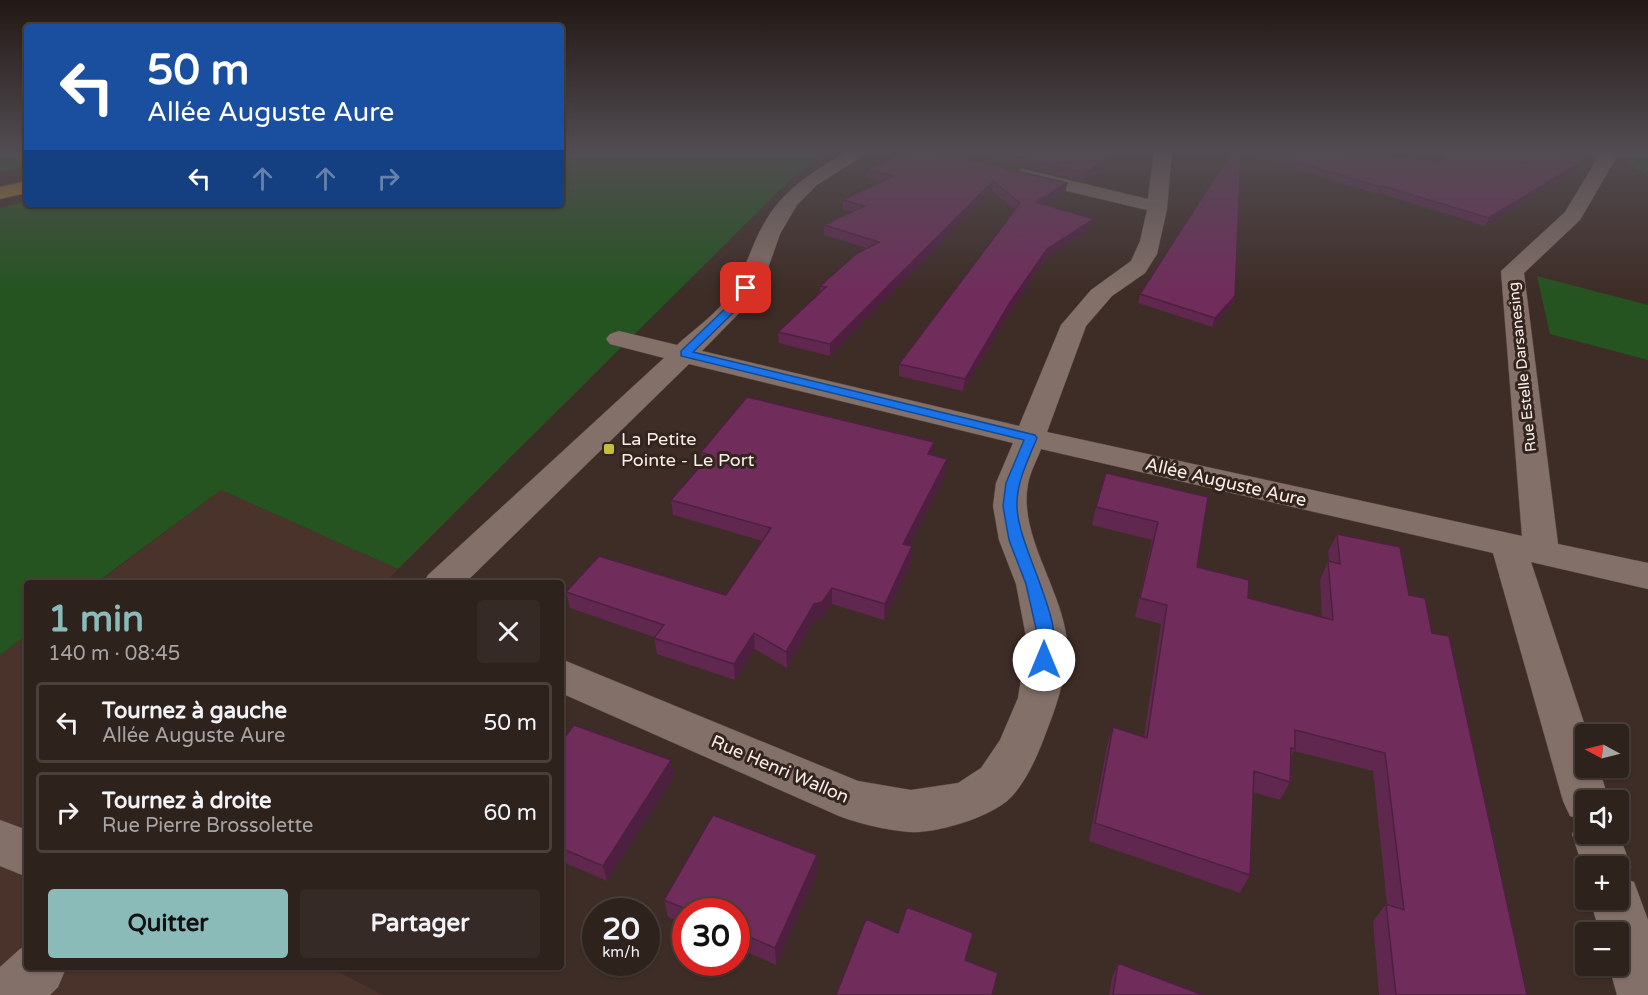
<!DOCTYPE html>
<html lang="fr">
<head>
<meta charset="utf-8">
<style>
	:root { --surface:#2e221d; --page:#362a26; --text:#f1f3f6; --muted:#a7a4a4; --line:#493f3b; --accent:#8bbbb9 }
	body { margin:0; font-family:"Varela Round",sans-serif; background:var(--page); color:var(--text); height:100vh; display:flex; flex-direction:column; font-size:22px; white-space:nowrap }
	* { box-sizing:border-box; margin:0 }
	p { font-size:20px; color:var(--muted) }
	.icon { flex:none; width:33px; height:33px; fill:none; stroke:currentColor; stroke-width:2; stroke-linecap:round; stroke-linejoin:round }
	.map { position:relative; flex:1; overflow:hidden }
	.side { position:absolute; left:24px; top:580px; width:540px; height:390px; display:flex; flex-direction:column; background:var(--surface); border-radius:6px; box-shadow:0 2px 4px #0004,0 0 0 2px var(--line) }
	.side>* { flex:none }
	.banner { position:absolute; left:24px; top:24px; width:540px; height:183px; border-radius:6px; box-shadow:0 2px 4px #0004,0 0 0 2px var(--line); background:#1a4fa0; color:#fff; overflow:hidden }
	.needle { width:39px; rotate:277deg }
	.controls { position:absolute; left:1575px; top:724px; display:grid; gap:12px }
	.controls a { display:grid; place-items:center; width:54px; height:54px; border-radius:6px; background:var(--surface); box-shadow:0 2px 4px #0004,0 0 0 2px var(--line); font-size:30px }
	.speed { position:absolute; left:582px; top:898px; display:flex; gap:12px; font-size:30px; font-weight:700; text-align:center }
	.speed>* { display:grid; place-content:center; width:78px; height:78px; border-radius:50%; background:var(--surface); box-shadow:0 2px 4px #0004,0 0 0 2px var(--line); line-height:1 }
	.speed small { font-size:15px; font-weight:400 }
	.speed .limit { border:9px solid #d22; background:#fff; color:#111 }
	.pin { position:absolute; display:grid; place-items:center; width:51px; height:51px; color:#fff; margin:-26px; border-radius:12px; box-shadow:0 3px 9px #0006 }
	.me { position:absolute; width:66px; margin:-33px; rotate:0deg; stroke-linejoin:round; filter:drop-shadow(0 0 4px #0008) }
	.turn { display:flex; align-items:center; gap:21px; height:126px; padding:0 24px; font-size:27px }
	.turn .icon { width:78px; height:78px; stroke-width:2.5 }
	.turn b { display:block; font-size:42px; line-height:51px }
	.lanes { display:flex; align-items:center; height:57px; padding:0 24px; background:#0003; justify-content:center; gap:30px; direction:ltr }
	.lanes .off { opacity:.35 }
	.round { display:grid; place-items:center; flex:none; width:63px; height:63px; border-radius:6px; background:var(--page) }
	.summary { display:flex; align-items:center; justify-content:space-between; height:102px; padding:0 24px }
	h1 { font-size:36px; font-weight:800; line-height:45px; color:var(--accent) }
	.cta { display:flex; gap:12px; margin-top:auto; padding:12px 24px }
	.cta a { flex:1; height:69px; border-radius:6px; background:var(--accent); color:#111; font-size:24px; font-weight:800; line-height:69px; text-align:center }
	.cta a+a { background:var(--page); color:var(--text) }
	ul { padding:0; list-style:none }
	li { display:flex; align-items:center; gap:18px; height:81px; margin:0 12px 9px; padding:0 12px; border:3px solid var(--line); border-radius:6px }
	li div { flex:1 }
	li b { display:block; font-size:22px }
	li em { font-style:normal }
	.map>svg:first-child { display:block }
	.built { fill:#4a332a }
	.green { fill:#255421 }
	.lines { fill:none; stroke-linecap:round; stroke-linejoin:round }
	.minor-casing { stroke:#574a44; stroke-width:1 }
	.major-casing { stroke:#574a44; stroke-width:1 }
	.minor { fill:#837069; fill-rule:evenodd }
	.major { fill:#a37d33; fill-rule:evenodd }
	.wall { fill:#60274f }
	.shaded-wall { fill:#4e2040 }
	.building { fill:#702d5c; stroke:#4e2040; stroke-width:1.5 }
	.route { fill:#1a73e8; stroke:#114b97; stroke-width:1.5 }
	.poi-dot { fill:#c4bd3e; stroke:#34241e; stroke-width:2 }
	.labels { text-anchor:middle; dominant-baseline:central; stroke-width:6; stroke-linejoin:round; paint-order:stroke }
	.far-street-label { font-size:15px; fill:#f9eeea; stroke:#34241e }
	.poi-label { font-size:18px; fill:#f9eeea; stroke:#34241e; text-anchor:start }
	.street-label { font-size:18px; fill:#f9eeea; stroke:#34241e }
</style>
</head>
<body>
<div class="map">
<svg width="1648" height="995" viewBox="0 0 1648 995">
	<rect width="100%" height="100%" fill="#3e2d27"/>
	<!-- built -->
	<path class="built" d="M221,490L398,569L384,584H96Z
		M27,635V968H331L383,995H0V655Z"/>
	<!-- green -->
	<path class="green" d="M0,151H27V166L0,172Z
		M561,151H835L821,157L795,175L398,569L221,490L96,583L27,584V635L0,655V208L27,201V204H561Z
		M1584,151H1648V177L1627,160Z
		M1537,276L1648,305V360L1550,334Z"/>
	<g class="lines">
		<!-- minor casing -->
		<g class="minor-casing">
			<path id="minor" d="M848,151H870L817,185L797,205L780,234L767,271L748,304L702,351L1019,426L1061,325L1091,290L1131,261L1140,241L1147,210L1016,179L1014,175L1016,171L1023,169L1148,199L1154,151H1172L1167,209L1157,254L1145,273L1112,296L1086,326L1047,432L1522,536L1501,271L1565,212L1597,159L1588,151C1599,151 1609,149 1616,158L1580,220L1524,273L1558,544L1648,563V589L1531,562L1588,735H1586V768H1599L1609,801H1586V834H1618V831L1631,867L1626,879L1634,882L1648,920V995H1617L1609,966H1618V933H1600L1590,900H1618V867H1586V877L1572,834L1579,819L1570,816L1563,801L1493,553L1041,449C1037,460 1030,472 1028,484C1018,535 1062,589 1067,641C1069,668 1057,705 1047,730C1039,752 1029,776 1014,794C997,816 936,834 909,832C886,830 860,824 839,816L561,693V659L858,781L911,790L958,783L981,768L1000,740L1018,698L1027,642L1016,584L999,540L993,506L996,483L1013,443L689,364L464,584H423L428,575L664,358L610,344L606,339L610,334L619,331L677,345C693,330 715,315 728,297C742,278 748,256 758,235C779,191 808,175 848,151Z
				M0,820L27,830V877L0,866Z
				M27,946V968H66L58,987L50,995H0V967L20,949Z"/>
		</g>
		<!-- major casing -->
		<g class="major-casing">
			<path id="major" d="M27,181V193L0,199V187Z"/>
		</g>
		<!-- minor -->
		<use href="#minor" class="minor"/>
		<!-- major -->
		<use href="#major" class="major"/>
	</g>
	<!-- wall -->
	<path class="wall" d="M959,151H1132L1084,181Z
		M1232,151H1335L1441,161L1442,160L1438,156L1403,151H1556L1583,165L1485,226L1380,193L1377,194L1241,153L1235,296L1232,304L1212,327L1138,303L1140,294Z
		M867,169L1067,183L1065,193L1045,205L1092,228L1045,259L1008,315L963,391L899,376V364L1015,210L992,191L830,356L779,343L778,332L820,293V286L866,248L824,235V225L852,212L843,209V200L881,182L867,178Z
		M701,452L933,456L946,474L909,545L911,562L884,620L832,604L822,618L814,620L787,668L755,649L735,680L657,654L654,638V637L570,608L566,592L726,595L763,541L673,515L671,500L702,464Z
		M1208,497L1197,567L1248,598L1322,617L1320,580L1328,561H1329L1328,552L1337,534L1409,595L1432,633L1527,995H1379L1373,921L1386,904H1387L1373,771L1294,751L1291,757L1290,782L1280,800L1253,792L1250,875L1240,893L1089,841L1107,746L1113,727L1144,737L1161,624L1135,617L1152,540L1092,525L1096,507Z
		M561,742L674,776L607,881L561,861Z
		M817,873L776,965L736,947V912H686V925L668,917L664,900Z
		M1118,963L1203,995H1109L1112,978Z"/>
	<!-- shaded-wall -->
	<path class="shaded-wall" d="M1120,151H1132L1084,181L1085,173Z
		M1587,158L1583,165L1485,226L1489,218Z
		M993,181L992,191L830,356V344Z
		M1067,183L1065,193L1034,212L1036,202Z
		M1383,186L1380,193L1377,194L1380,187Z
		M1094,219L1092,228L1045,259L1008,315L963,391L965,379L1009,304L1047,249Z
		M1235,296L1232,304L1212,327L1215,318Z
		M934,442L933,457L928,454Z
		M947,459L946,474L902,559L903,544Z
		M912,546L911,562L884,620L885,604Z
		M832,588V604L822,618L814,620L787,668L786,652L814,604Z
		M754,633L755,649L735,680L734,664Z
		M671,760L674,776L607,881L603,866Z
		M817,855V873L776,965L775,948Z"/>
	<!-- building -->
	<path class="building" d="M908,151H934L1067,183L1036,202L1094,219L1047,249L1009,304L965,379L899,364L1020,203L993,181L830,344L778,332L826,287L820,286L856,254L879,242L824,225L864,206L843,200L893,176L867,169Z
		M994,151H1120L1085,173Z
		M1232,151H1241L1235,296L1215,318L1140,294Z
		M1261,151H1335L1441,161L1446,154L1443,151H1556L1587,158L1489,218L1383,186L1380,187Z
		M747,397L934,442L928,454L947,459L903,544L912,546L885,604L832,588L822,602L814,604L786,652L754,633L734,664L654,638L664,625L566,592L599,556L726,595L771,528L671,500L710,455L701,452Z
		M1106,473L1208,497L1197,567L1249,580L1248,598L1333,620L1328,561L1340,564L1337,534L1400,547L1409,595L1425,598L1432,633L1449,636L1527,995H1396L1386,904L1404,910L1385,753L1295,730V749L1291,748L1290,782L1254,771L1250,875L1095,823L1113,727L1147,738L1167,605L1140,598L1158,522L1096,507Z
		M574,725L671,760L603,866L561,848V742Z
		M713,815L817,855L775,948L736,931V912H693L664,900Z
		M907,907L973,933L965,960L998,973L992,995H836L866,919L898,933Z
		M1118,963L1203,995H1113Z"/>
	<!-- sky -->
	<linearGradient id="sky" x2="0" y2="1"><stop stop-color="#221915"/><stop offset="0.52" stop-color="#524c52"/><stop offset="1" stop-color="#524c52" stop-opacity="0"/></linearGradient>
	<rect width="1648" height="291" fill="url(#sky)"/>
	<!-- route -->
	<path class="route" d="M742,286L751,288L740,306L693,352L1035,435L1037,438C1028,460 1017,481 1017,504C1016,547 1071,627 1050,665L1044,667L1039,665L1036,660L1039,642L1026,584L1009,540L1003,506L1006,483L1024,440L681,356V351L732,302Z"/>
	<!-- markers -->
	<rect class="poi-dot" x="603" y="443" width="12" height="12" rx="3"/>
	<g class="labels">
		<!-- far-street labels -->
		<g class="far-street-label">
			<text transform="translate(1522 367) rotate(-96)">Rue Estelle Darsanesing</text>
		</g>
		<!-- poi labels -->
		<g class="poi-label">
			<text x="621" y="439">La Petite<tspan x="621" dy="21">Pointe - Le Port</tspan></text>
		</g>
		<!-- street labels -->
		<g class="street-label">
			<text transform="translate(1226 482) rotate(13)">Allée Auguste Aure</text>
			<text transform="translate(780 769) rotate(23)">Rue Henri Wallon</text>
		</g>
	</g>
</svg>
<div class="controls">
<a><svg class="needle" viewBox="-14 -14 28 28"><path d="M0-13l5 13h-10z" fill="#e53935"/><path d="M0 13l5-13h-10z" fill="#a7a4a4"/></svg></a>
<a><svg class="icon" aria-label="sound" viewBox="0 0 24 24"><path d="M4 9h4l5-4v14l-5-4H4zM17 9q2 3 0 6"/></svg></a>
<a>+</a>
<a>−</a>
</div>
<div class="speed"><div>20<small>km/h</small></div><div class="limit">30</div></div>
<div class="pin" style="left:746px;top:288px;background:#d93025"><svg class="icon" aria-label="arrive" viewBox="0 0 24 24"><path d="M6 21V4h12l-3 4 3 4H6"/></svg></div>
<svg class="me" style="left:1044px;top:660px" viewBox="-20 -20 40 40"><circle r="19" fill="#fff"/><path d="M0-13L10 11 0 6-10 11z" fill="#1a73e8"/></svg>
<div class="banner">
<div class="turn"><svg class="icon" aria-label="left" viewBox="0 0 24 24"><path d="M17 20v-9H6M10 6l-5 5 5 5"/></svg><div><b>50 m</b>Allée Auguste Aure</div></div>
<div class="lanes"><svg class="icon" aria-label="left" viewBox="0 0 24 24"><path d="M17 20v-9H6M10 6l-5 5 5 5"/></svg><svg class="icon off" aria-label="ahead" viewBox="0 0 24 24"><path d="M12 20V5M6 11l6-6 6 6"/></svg><svg class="icon off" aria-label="ahead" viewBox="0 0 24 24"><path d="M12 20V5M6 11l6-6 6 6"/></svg><svg class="icon off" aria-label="right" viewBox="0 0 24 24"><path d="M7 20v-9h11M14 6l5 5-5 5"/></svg></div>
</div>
<section class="side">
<div class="summary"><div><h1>1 min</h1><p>140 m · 08:45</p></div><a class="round"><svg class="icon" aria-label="close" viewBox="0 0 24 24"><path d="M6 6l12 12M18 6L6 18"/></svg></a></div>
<ul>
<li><svg class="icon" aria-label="left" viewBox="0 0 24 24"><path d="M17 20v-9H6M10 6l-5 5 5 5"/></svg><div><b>Tournez à gauche</b><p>Allée Auguste Aure</p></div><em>50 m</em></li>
<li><svg class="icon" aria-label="right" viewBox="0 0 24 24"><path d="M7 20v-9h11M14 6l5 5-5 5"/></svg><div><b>Tournez à droite</b><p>Rue Pierre Brossolette</p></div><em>60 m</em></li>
</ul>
<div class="cta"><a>Quitter</a><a>Partager</a></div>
</section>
</div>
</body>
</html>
